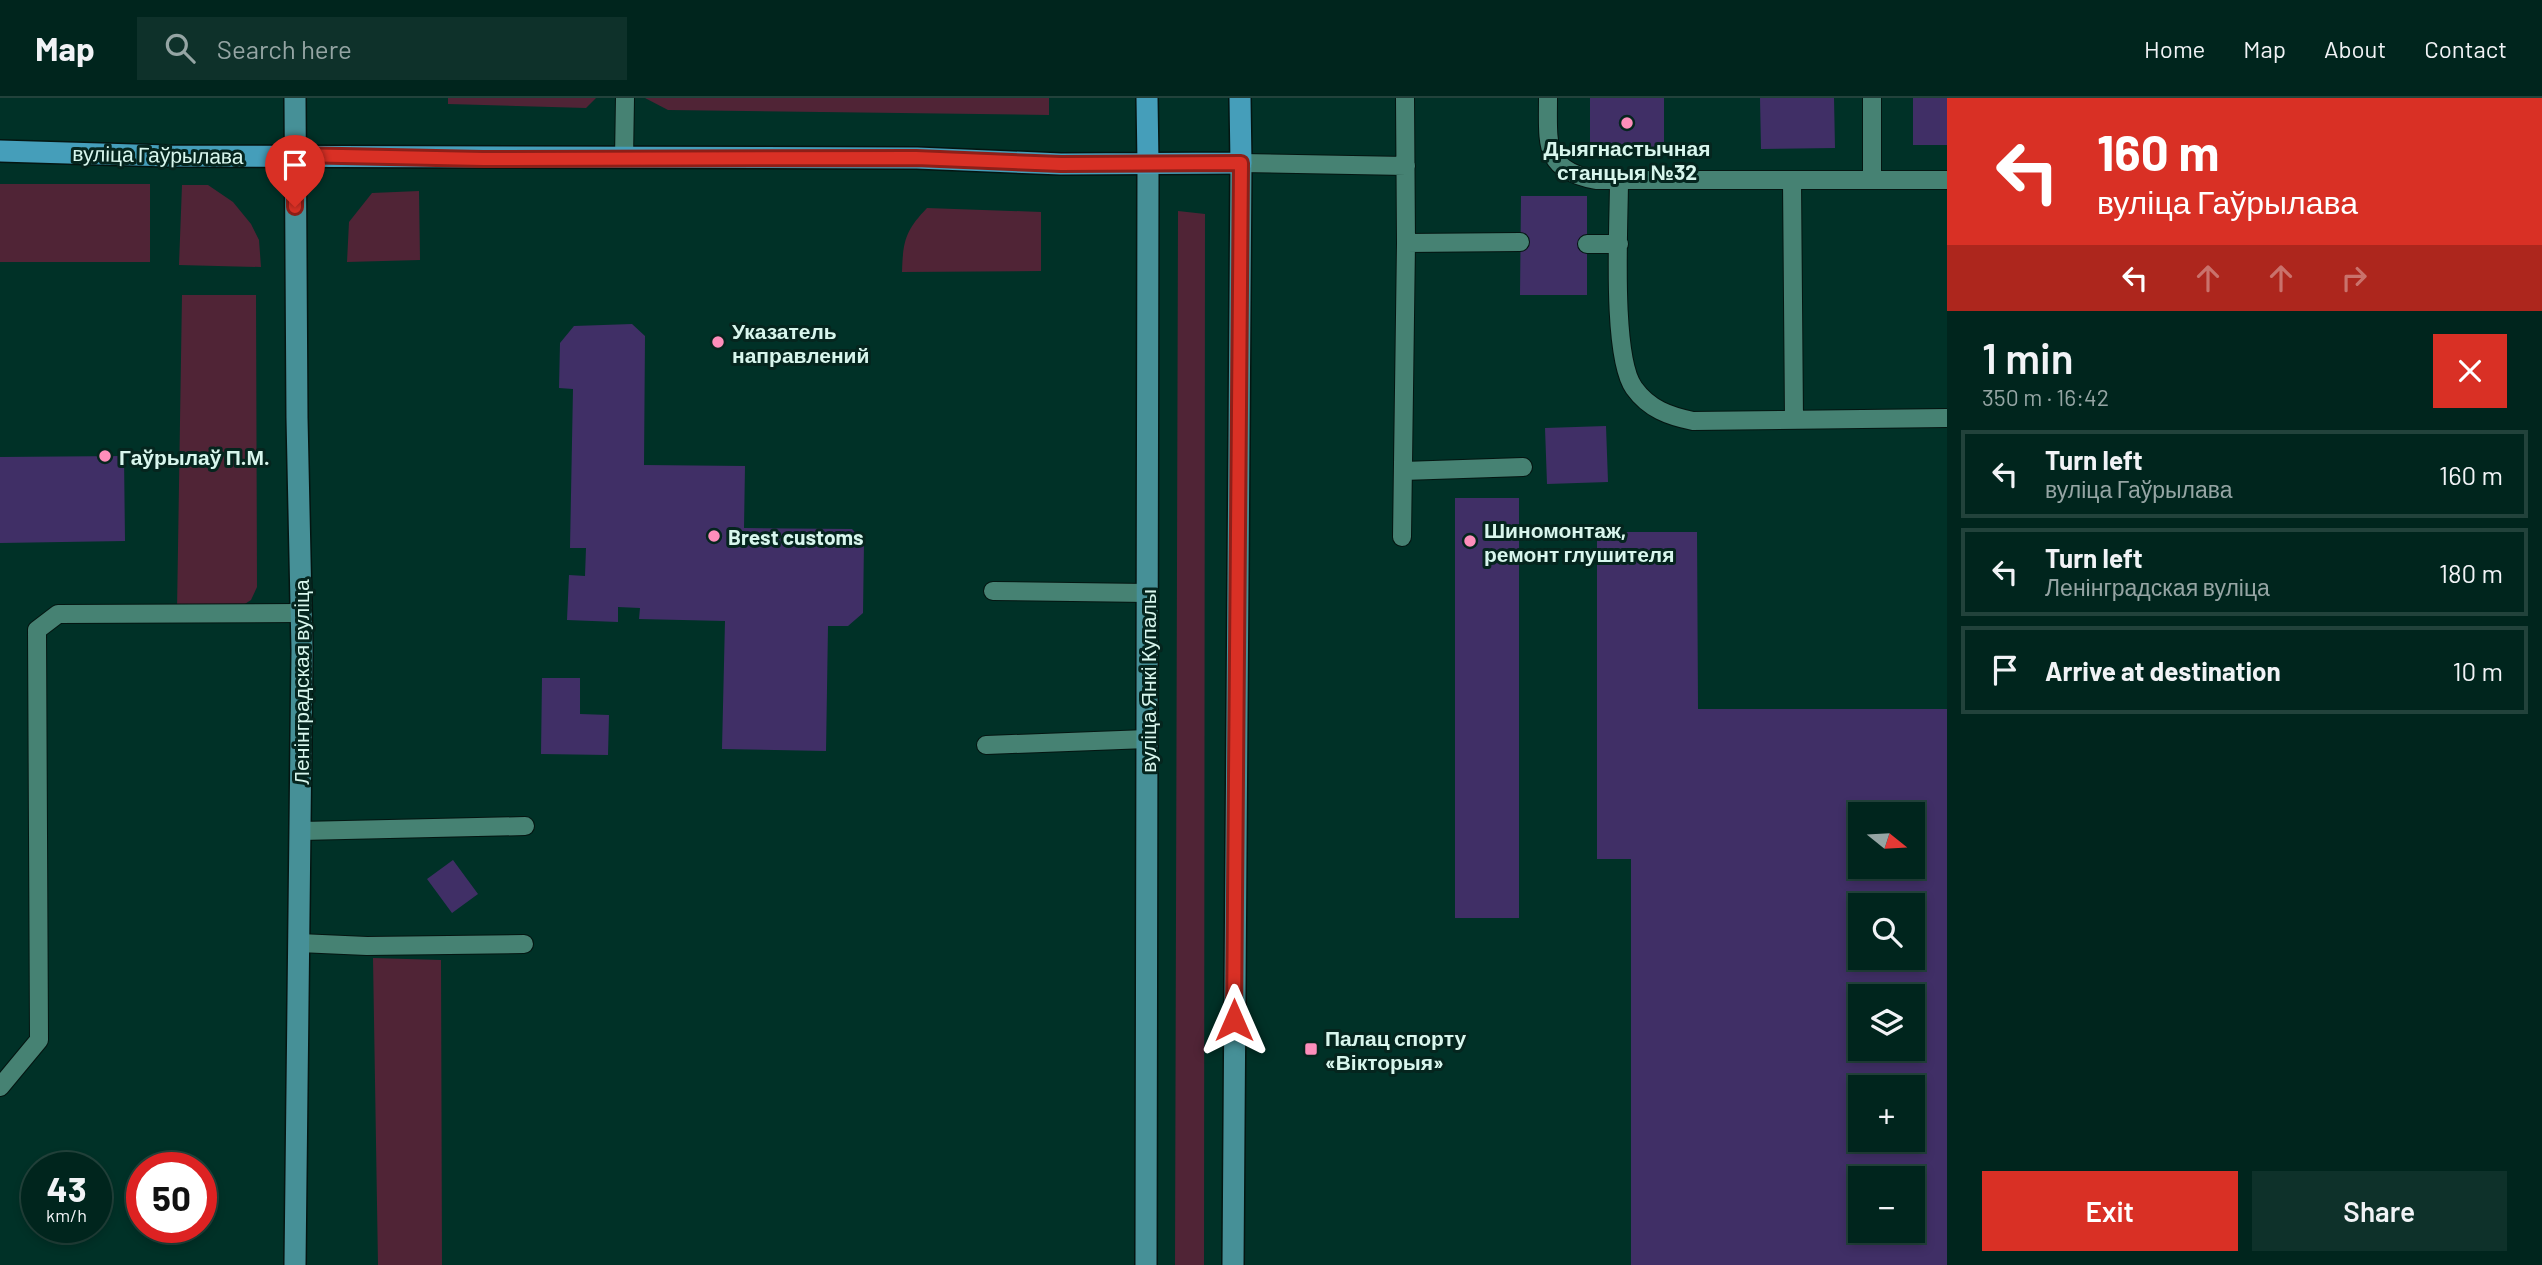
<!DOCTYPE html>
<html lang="en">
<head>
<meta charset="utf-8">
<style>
	:root { --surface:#00251d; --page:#0e312a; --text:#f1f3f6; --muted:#95a5a4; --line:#22423b; --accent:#d93025 }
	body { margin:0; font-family:Barlow,sans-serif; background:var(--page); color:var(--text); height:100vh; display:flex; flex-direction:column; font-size:26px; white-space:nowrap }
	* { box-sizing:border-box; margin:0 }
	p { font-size:23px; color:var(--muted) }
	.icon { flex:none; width:38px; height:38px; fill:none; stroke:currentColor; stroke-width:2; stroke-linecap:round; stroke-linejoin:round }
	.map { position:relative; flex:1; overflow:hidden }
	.side { display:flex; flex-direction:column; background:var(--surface); width:595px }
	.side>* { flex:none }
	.top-card { background:#d93025; color:#fff; overflow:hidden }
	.needle { width:46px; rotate:108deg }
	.fabs { position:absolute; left:1848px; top:704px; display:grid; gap:14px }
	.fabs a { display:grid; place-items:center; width:77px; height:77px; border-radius:0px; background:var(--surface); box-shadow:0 4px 10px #0003,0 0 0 2px var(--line); font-size:35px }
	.speed { position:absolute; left:21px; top:1054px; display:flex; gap:14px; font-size:35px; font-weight:700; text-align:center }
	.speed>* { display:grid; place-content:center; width:91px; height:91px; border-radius:50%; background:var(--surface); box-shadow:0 4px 10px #0003,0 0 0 2px var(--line); line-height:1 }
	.speed small { font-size:18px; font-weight:400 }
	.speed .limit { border:10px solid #d22; background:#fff; color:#111 }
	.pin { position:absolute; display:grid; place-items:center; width:60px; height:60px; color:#fff; margin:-72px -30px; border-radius:50% 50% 50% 0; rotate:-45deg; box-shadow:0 0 7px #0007 }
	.pin .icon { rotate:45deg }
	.me { position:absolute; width:77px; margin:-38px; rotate:0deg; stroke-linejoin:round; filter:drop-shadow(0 0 5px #0008) }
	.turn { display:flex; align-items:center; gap:24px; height:147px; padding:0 35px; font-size:32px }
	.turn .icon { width:91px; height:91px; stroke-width:2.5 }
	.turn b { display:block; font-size:49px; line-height:60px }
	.lanes { display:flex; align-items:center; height:66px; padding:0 35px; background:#0003; justify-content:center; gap:35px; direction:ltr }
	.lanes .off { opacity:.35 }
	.round { display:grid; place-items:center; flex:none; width:74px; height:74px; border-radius:0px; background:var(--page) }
	.summary { display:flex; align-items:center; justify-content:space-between; height:119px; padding:0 35px }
	h1 { font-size:42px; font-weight:600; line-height:52px }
	.button { display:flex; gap:14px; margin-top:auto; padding:14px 35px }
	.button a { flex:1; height:80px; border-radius:0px; background:var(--accent); color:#fff; font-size:28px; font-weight:600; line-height:80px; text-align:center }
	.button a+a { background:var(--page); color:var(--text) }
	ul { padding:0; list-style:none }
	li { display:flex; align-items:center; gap:21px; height:88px; margin:0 14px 10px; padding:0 21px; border:4px solid var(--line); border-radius:0px }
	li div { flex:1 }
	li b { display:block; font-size:26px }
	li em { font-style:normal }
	header { display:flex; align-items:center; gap:42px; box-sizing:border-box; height:98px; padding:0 35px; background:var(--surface); border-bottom:2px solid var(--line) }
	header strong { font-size:33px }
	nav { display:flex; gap:38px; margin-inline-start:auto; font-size:24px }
	.search { width:490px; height:63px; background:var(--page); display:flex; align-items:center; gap:18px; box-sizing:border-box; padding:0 24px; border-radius:0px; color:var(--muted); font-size:26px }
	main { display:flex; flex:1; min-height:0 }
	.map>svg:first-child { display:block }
	.green { fill:#502436 }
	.building { fill:#402f66; fill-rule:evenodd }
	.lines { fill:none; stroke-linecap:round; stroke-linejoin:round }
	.lane-casing { stroke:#041511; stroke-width:20 }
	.secondary-casing { stroke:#041511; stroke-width:24 }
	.primary-casing { stroke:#041511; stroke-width:24 }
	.lane { stroke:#468273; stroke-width:18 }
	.secondary { stroke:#469097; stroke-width:21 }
	.primary { stroke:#459eba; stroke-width:21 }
	.route-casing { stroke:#8d1f18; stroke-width:18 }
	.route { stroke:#d93025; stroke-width:12 }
	.poi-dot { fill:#fe8ebb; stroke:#05251e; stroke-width:2.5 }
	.labels { text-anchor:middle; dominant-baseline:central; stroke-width:6; stroke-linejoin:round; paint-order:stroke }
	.poi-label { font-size:21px; font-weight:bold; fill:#d8f6ed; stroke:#05251e; text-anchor:start }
	.street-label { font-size:21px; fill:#d8f6ed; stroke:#05251e }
</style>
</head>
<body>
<header>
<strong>Map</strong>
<div class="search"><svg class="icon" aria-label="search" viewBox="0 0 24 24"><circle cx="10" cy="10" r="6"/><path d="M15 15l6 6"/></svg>Search here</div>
<nav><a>Home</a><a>Map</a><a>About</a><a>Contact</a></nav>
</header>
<main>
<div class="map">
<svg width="1947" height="1167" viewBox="0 0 1947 1167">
	<rect width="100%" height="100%" fill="#003127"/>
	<!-- green -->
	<path class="green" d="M448,0H596L586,10L448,6Z
		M645,0H1049V17L668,12Z
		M0,86H150V164H0Z
		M182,87H208L233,104L251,126L259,142L261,169L179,167Z
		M419,93L420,162L347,164L349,124L372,95Z
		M927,110L1041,114V173L902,174C903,143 905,133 927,110Z
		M1178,113L1205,116L1204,1167H1175Z
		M182,197H256L257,489L251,502L237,511L177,513Z
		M373,860L441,862L442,1167H378Z"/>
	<!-- building -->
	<path class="building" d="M1590,0H1664V50L1590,51Z
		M1760,0H1834L1835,50L1761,51Z
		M1913,0H1947V47H1913Z
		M1521,98H1587V197H1520Z
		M632,226L645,238L644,367L745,368L744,430L852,431L864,444L863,515L848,528H828L826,653L722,651L725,523L639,521L640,510L618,509V524L567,522L569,477L585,478L586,450H570L573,291L559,290L560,245L574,228Z
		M1606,328L1608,384L1547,386L1545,330Z
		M124,358L125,443L0,445V359Z
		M1455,400H1519V820H1455Z
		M1597,434H1697L1698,611H1947V1167H1631V761H1597ZM1860,716H1913V768H1860ZM1860,807H1913V859H1860ZM1860,898H1913V950H1860ZM1860,989H1913V1041H1860ZM1860,1080H1913V1132H1860Z
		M542,580H580V616L609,617L608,657L541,656Z
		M453,762L478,796L452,815L427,781Z"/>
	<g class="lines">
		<!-- lane casing -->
		<g class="lane-casing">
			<path id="lane" d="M1548,0C1548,47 1543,72 1596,82H1947
				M624,60L625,0
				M1241,65L1406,68
				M1619,82C1619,126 1611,258 1634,290C1649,311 1669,318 1693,323L1947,320
				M1792,82L1794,322
				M1872,82V0
				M1406,145L1520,144
				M1587,146H1619
				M1403,373L1523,369
				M1402,439L1406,145L1405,0
				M993,493L1147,495
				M986,647L1147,641
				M301,733L525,728
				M299,845L367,848L524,846
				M0,989L39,942L37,532L58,516L300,515"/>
		</g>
		<!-- secondary casing -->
		<g class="secondary-casing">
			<path id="secondary" d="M295,1167L302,552L297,320L295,0
				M1146,1167L1148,65
				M1233,1167L1241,65"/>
		</g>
		<!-- primary casing -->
		<g class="primary-casing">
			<path id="primary" d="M1147,0L1148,65
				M0,53L168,58L917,60L1061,66L1241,65L1240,0"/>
		</g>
		<!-- lane -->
		<use href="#lane" class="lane"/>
		<!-- secondary -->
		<use href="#secondary" class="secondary"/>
		<!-- primary -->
		<use href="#primary" class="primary"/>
	</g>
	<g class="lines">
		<!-- route casing -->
		<g class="route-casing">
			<path id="route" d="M295,109V57L483,61L916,60L1061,66L1241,65L1234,922"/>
		</g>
		<!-- route -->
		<use href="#route" class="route"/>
	</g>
	<!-- markers -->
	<g class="poi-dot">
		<circle cx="1627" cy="25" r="7"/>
		<circle cx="718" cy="244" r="7"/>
		<circle cx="105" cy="358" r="7"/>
		<circle cx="714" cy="438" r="7"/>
		<circle cx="1470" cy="443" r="7"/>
		<rect x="1304" y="944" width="14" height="14" rx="3.5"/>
	</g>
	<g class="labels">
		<!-- poi labels -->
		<g class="poi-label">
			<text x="1627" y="49" text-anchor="middle">Дыягнастычная<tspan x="1627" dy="24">станцыя №32</tspan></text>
			<text x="732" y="232">Указатель<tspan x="732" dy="24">направлений</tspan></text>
			<text x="119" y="358">Гаўрылаў П.М.</text>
			<text x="1484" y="431">Шиномонтаж,<tspan x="1484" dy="24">ремонт глушителя</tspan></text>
			<text x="728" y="438">Brest customs</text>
			<text x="1325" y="939">Палац спорту<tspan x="1325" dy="24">«Вікторыя»</tspan></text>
		</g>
		<!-- street labels -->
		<g class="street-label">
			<text transform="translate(158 56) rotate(1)">вуліца Гаўрылава</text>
			<text transform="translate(1147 583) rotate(-90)">вуліца Янкі Купалы</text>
			<text transform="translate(300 584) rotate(-90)">Ленінградская вуліца</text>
		</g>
	</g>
</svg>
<div class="fabs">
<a><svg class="needle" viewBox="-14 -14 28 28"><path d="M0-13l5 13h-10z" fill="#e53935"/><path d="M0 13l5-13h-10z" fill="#95a5a4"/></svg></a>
<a><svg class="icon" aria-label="search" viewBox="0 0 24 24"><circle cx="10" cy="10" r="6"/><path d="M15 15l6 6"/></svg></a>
<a><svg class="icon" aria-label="layers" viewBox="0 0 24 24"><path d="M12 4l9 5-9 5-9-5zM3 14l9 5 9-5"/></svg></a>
<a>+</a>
<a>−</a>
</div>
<div class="speed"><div>43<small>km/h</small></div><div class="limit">50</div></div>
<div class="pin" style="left:295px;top:109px;background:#d93025"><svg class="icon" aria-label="arrive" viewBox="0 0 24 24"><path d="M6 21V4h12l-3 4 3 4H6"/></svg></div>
<svg class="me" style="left:1234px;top:922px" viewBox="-20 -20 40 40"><path d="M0-17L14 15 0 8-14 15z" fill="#d93025" stroke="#fff" stroke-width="4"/></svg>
</div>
<section class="side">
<div class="top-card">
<div class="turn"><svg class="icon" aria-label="left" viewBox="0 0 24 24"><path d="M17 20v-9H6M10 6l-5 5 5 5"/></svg><div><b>160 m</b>вуліца Гаўрылава</div></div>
<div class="lanes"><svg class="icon" aria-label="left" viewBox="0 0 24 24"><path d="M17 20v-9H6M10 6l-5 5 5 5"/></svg><svg class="icon off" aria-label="ahead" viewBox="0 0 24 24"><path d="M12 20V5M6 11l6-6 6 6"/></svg><svg class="icon off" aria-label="ahead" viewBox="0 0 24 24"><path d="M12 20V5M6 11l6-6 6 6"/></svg><svg class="icon off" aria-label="right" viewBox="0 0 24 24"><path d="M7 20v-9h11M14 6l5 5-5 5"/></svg></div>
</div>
<div class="summary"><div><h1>1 min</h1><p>350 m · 16:42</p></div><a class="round" style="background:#d93025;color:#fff"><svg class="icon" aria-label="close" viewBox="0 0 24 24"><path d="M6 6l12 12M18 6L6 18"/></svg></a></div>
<ul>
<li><svg class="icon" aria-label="left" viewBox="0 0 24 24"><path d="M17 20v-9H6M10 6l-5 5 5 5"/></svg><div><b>Turn left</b><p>вуліца Гаўрылава</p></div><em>160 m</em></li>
<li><svg class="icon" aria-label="left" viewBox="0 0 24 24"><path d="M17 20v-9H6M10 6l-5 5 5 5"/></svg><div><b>Turn left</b><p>Ленінградская вуліца</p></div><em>180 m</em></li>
<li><svg class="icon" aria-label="arrive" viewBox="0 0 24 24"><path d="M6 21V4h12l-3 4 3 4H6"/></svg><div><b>Arrive at destination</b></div><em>10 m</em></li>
</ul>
<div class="button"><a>Exit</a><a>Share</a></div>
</section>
</main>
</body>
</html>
